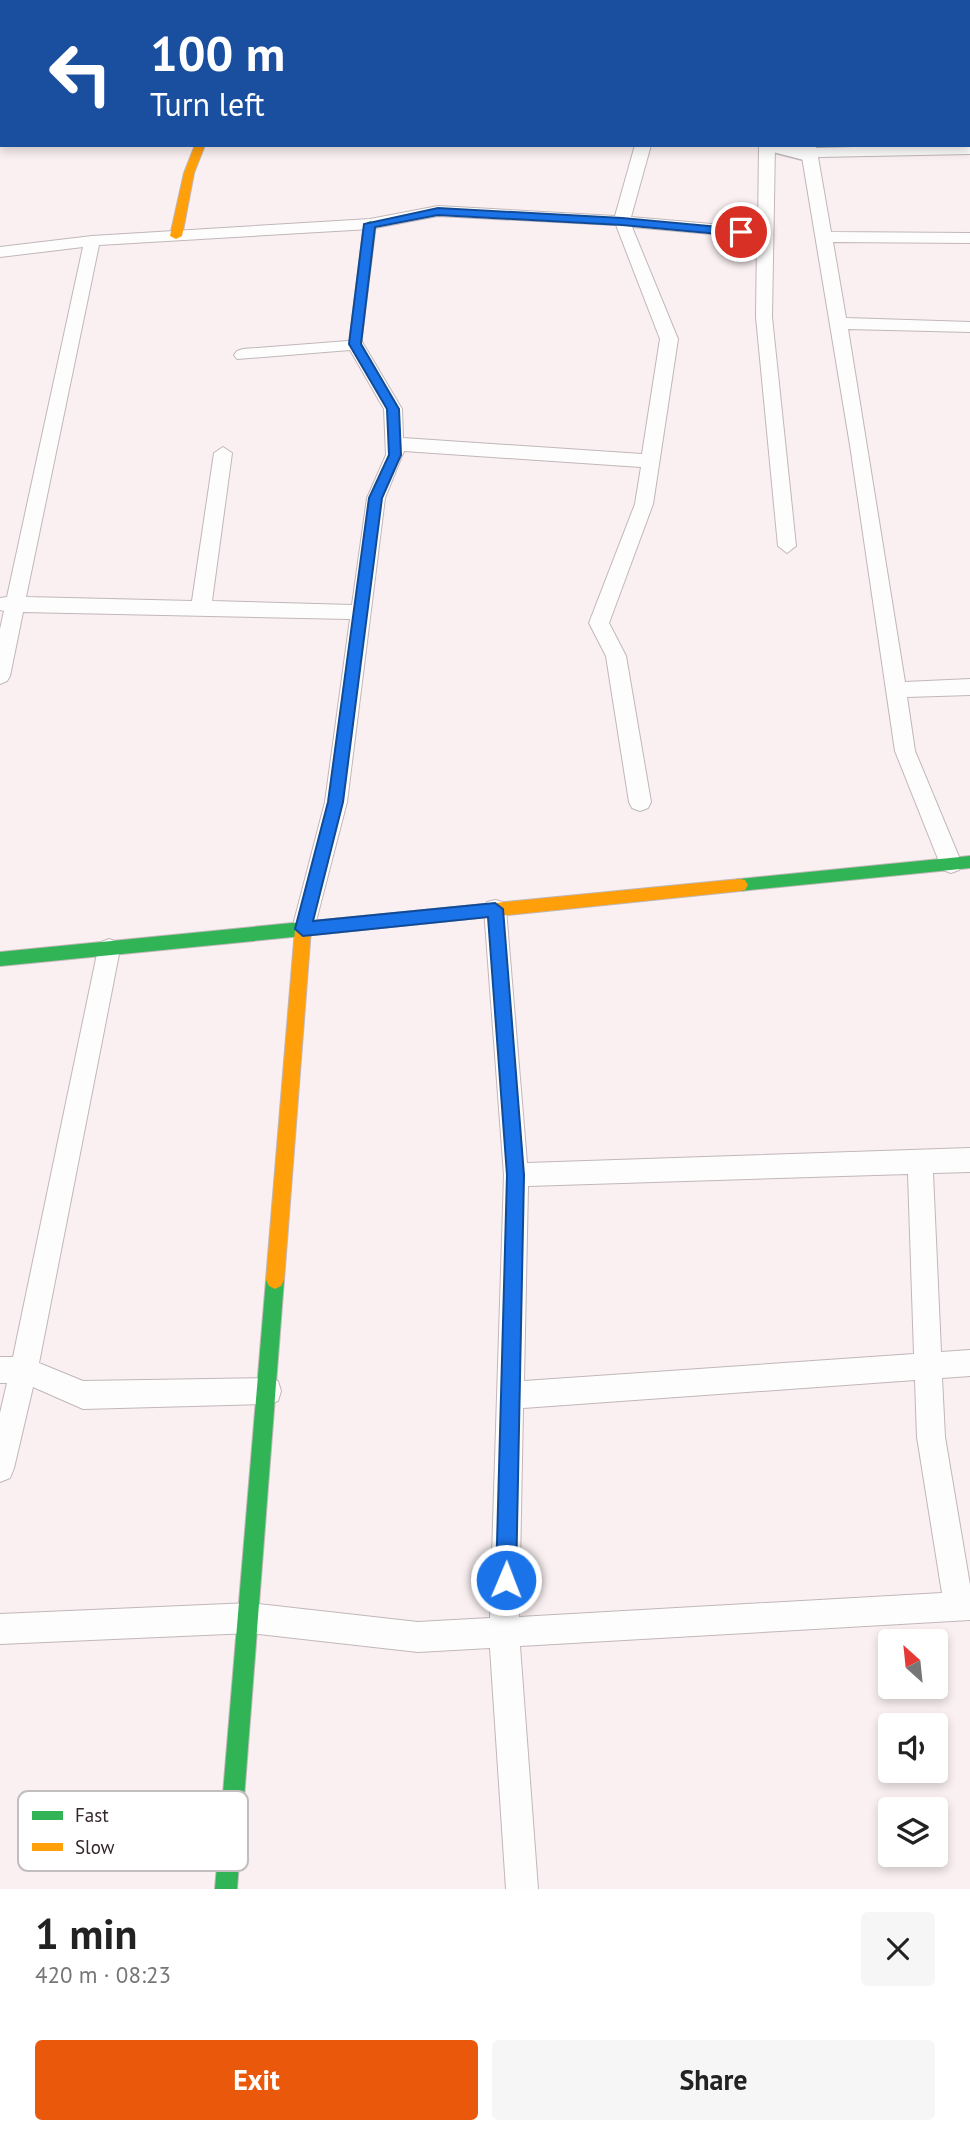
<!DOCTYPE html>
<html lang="en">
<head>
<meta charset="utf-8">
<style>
	:root { --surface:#fff; --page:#f6f6f6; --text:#222; --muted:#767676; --accent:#ea580c }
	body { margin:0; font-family:"PT Sans",sans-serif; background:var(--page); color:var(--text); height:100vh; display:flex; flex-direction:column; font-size:26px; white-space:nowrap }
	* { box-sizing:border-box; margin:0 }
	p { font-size:23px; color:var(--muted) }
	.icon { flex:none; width:38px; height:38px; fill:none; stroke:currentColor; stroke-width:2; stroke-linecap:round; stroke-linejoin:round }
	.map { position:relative; height:1889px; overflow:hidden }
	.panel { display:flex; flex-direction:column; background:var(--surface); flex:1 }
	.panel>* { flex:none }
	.hud { position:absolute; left:0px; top:0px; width:971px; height:147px; box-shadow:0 4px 10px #0003; background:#1a4fa0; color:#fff; overflow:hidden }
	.needle { width:46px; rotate:333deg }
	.buttons { position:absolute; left:878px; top:1629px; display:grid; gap:14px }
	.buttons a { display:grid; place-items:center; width:70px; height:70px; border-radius:7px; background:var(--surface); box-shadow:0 4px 10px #0003; font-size:35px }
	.pin { position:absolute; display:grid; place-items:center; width:60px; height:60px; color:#fff; margin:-30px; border:4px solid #fff; border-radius:50%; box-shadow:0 2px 7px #0007 }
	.me { position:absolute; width:77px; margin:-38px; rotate:1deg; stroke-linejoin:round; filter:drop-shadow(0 0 5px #0008) }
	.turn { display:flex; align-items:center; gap:24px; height:147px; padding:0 35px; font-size:32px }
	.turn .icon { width:91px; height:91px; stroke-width:2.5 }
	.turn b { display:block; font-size:49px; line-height:60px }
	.round { display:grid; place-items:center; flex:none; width:74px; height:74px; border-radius:7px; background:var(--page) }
	.head { display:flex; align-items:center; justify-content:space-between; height:119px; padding:0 35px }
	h1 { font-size:42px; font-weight:700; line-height:52px }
	.cta { display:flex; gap:14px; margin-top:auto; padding:14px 35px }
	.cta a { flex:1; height:80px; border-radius:7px; background:var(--accent); color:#fff; font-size:28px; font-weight:700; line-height:80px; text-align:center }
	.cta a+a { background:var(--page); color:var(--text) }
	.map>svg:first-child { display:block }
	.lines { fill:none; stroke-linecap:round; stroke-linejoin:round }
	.lane-casing { stroke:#c1b7b8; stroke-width:2 }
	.street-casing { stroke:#c1b7b8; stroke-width:3 }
	.fast-casing { stroke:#c1b7b8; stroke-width:2 }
	.slow-casing { stroke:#c1b7b8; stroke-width:2 }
	.lane { fill:#fefdfd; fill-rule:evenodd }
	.street { fill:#fefdfd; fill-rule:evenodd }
	.fast { fill:#30b455; fill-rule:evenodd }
	.slow { fill:#ff9f0a; fill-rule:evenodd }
	.route { fill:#1a73e8; stroke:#114b97; stroke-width:2 }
	.key { fill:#fff; stroke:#c2bebf; stroke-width:2 }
	.key-label { font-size:19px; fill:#352729 }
</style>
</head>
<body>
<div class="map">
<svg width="970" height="1889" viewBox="0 0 970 1889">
	<rect width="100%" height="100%" fill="#faf0f2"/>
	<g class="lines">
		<!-- lane casing -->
		<g class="lane-casing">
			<path id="lane" d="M0,38H2V46H0Z
				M0,99H2V107H0Z
				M970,144V154L818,157L831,232L970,233V243L833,242L846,318L970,322V332L848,329L905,682L970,679V695L907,697L915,751L962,864L959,870L951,873L943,870L940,864L895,751L850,445L800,145H816V148Z
				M635,145H651L631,217L758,228L759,145H775L772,317L796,546L787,553L778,546L756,317L757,238L632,227L678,339L653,504L609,623L626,656L651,802L648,808L640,811L632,808L629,802L606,656L589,623L635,504L641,467L404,451L385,498L347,802L314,929L311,936L303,939L295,936L292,929L325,802L350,619L23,612L10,676L7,681L0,684V629L4,611L0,610V598L7,597L83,247L0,257V247L92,236L370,219L438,206L615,216ZM438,216L616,225L660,339L642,454L403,438L402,409L361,340L243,349L237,351L234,355L237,359L350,350L384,409L386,455L367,498L352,605L212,601L232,453L223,447L214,453L192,601L26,597L99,245L370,229Z
				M495,900L503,902L506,909L527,1163L970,1148V1172L933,1173L941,1352L970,1350V1376L942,1378L945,1437L970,1585V1620L520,1646L538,1889H506L490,1648L418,1652L250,1633L0,1644V1614L250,1603L418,1622L490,1618L504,1175L484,909L487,902ZM908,1174L914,1354L524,1381L528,1186ZM915,1380L917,1437L942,1593L519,1617L523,1408Z
				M109,939L117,942L120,949L39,1363L83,1381L268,1378L278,1381L281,1391L278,1401L268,1404L83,1409L33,1387L14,1468L10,1478L0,1482V1413L7,1383H0V1357H13L98,949L101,942Z"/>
		</g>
		<!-- street casing -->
		<g class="street-casing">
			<path id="street" d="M211,0H281L283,2H213Z
				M482,0H506L481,2Z
				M798,0H822V2H798Z
				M761,145L817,148L821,153L817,158L808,161L765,150Z"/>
		</g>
		<!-- fast casing -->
		<g class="fast-casing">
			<path id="fast" d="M370,221L376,224L361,344L355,348L349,344L364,224Z
				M970,856V868L740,891L735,890L732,885L735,880L740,879Z
				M323,920L329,922L331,927L329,932L323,934L0,966V952Z
				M275,1271L281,1274L284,1280L237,1889H215L266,1280L269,1274Z"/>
		</g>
		<!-- slow casing -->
		<g class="slow-casing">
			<path id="slow" d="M195,145H205L194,173L182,236L176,239L170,236L184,173Z
				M740,879L745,880L748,885L745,890L740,891L323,934L317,932L315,927L317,922L323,920Z
				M303,922L309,924L311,929L284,1280L281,1286L275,1289L269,1286L266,1280L295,929L297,924Z"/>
		</g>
		<!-- lane -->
		<use href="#lane" class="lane"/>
		<!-- street -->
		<use href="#street" class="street"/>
		<!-- fast -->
		<use href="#fast" class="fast"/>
		<!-- slow -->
		<use href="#slow" class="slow"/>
	</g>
	<!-- route -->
	<path class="route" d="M438,208L622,218L741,229L747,232L741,236L622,225L438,215L375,227L361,344L399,409L401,455L382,498L343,802L313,921L495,903L503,909L524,1175L516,1580L513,1587L506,1590L498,1587L496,1580L507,1175L488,917L303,936L295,929L328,802L369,498L389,455L387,409L349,344L364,224Z"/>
	<!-- legend -->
	<rect x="18" y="1791" width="230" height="80" rx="10" class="key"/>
	<rect x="32" y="1811" width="31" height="9" fill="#30b455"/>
	<rect x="32" y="1843" width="31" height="8" fill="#ff9f0a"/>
	<g class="key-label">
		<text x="75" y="1822">Fast</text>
		<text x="75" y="1854">Slow</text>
	</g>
</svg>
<div class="buttons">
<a><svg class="needle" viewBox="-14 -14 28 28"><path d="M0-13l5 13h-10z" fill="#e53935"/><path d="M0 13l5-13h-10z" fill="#767676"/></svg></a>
<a><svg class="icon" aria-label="sound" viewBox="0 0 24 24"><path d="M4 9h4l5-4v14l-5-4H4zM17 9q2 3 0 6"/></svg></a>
<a><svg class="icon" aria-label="layers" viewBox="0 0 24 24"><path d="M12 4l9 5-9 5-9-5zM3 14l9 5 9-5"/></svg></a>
</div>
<div class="pin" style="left:741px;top:232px;background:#d93025"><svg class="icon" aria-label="arrive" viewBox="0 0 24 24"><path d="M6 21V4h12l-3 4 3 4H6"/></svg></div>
<svg class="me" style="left:506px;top:1580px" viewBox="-20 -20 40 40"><circle r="17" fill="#1a73e8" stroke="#fff" stroke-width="3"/><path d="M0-11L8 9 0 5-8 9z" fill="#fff"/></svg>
<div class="hud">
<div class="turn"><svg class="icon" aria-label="left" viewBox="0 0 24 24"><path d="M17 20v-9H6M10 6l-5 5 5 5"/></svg><div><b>100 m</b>Turn left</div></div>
</div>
</div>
<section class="panel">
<div class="head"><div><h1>1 min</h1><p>420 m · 08:23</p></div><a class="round"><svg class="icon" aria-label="close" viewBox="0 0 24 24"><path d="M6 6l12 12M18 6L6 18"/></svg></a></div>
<div class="cta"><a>Exit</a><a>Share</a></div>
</section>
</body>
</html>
